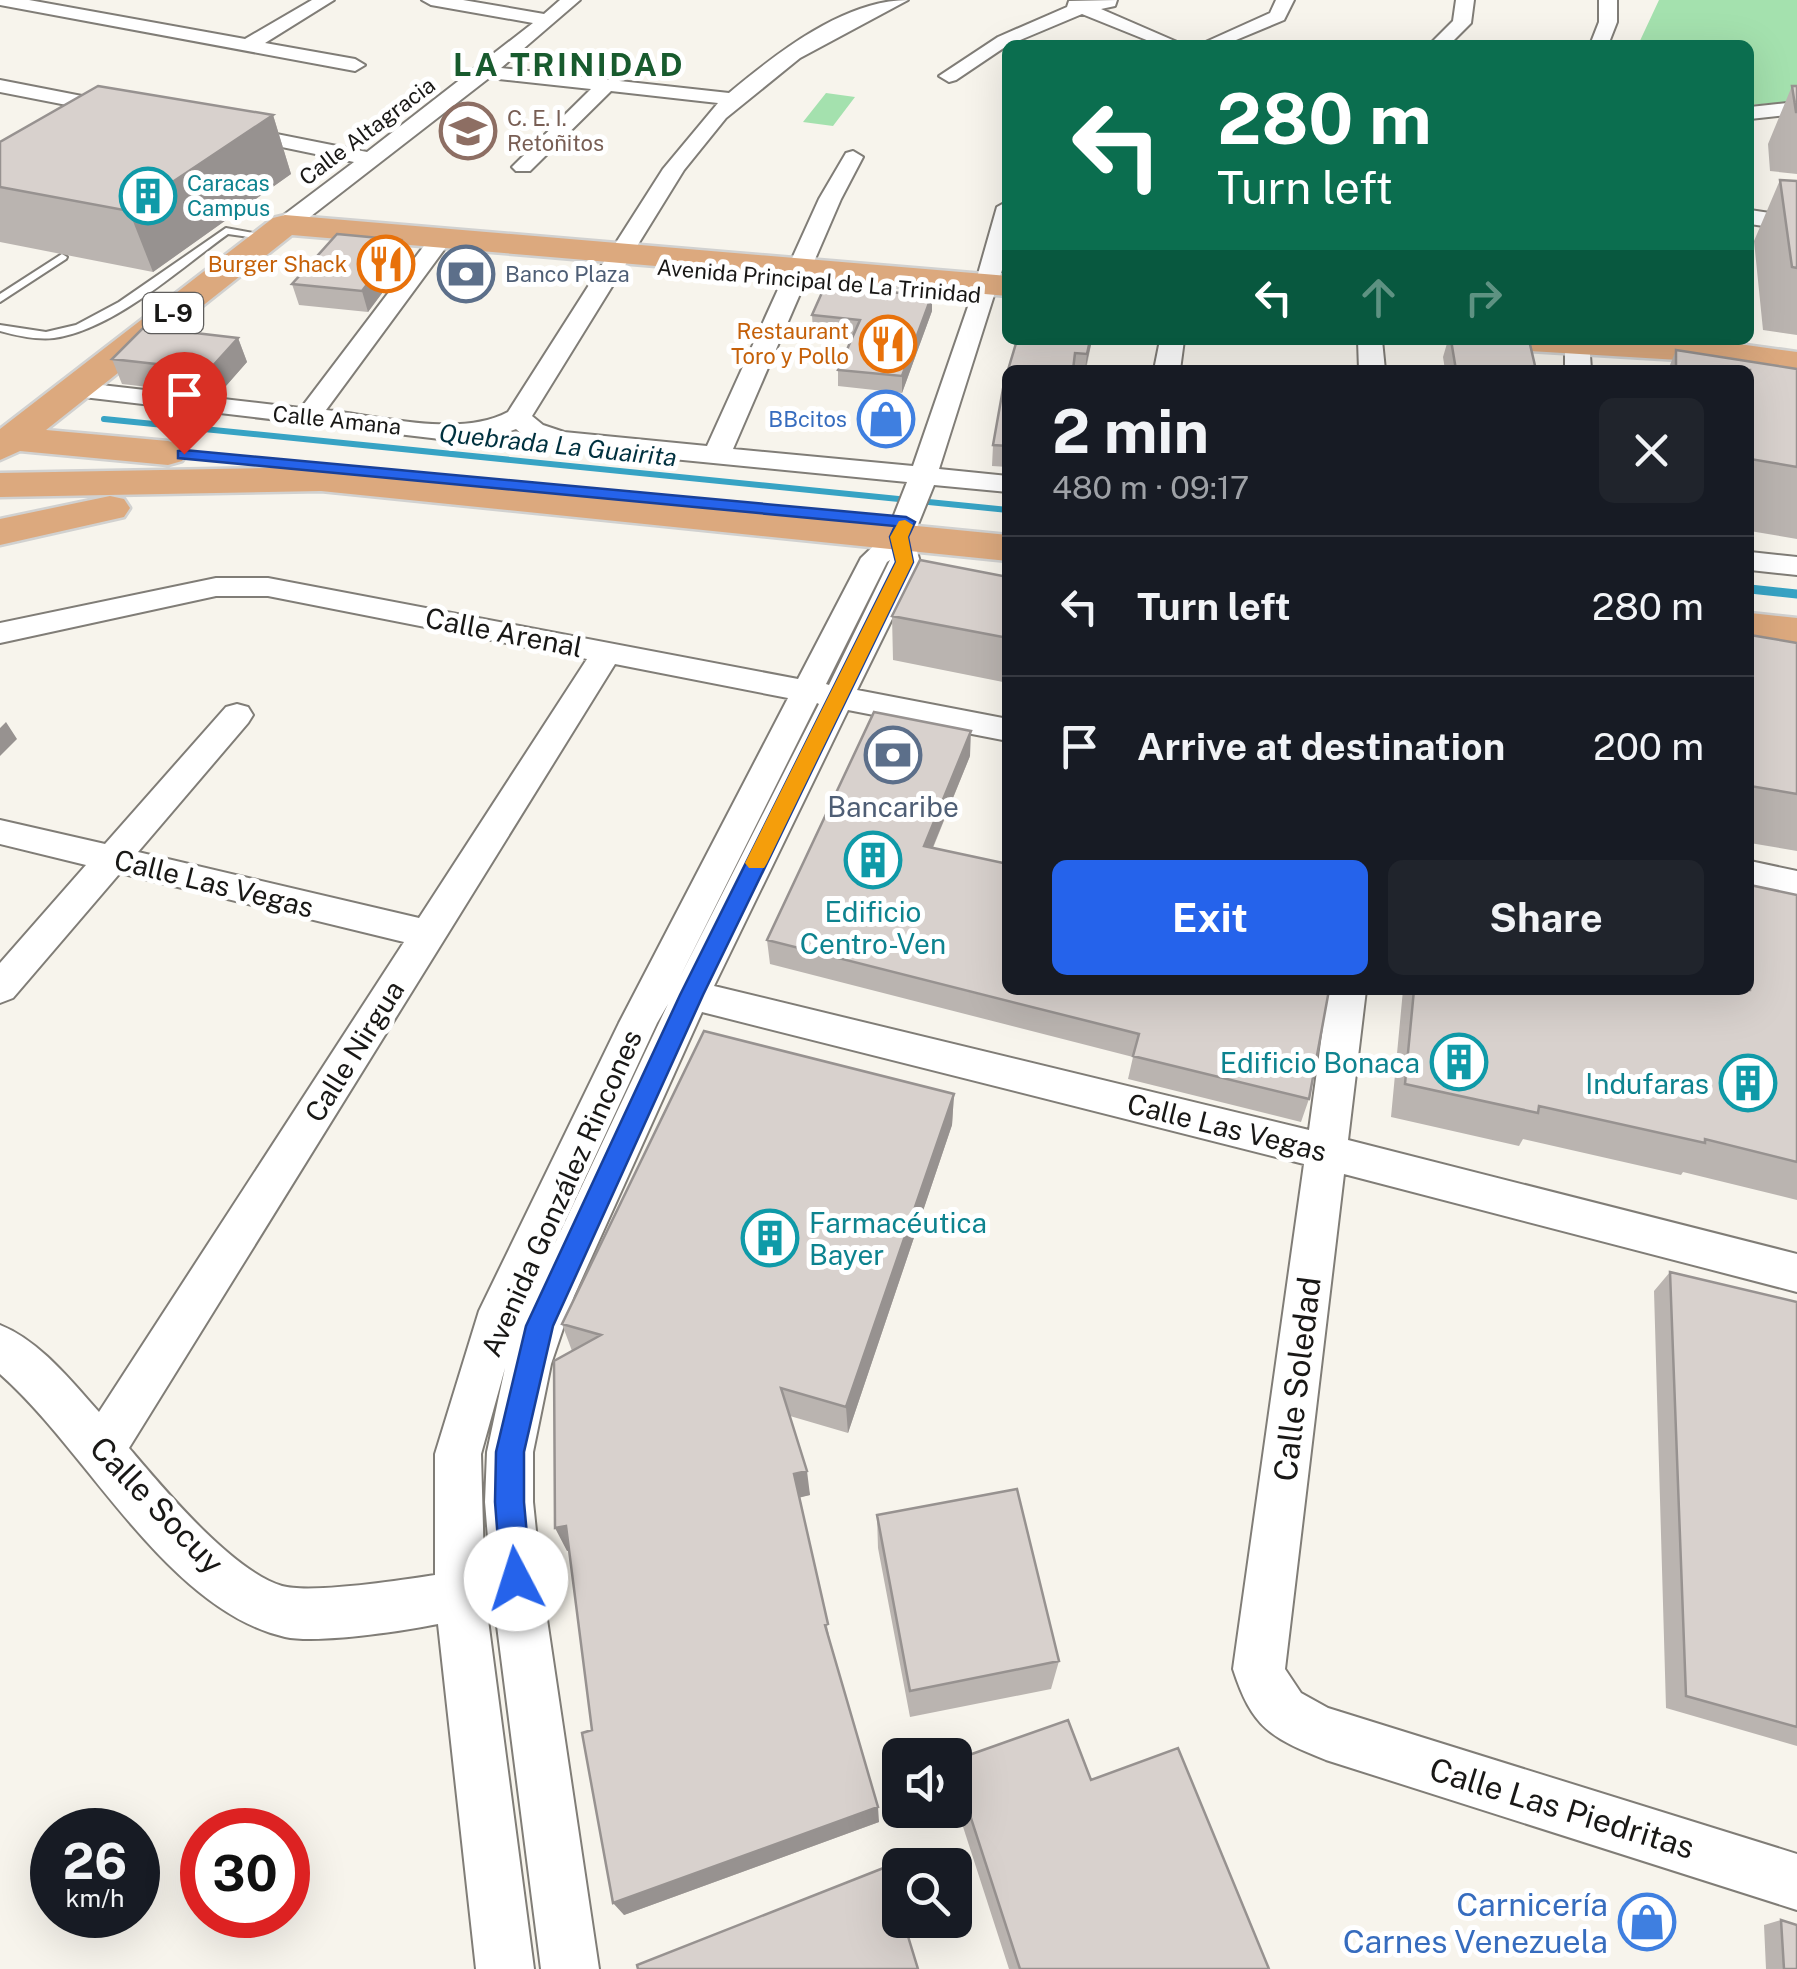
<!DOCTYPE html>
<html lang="en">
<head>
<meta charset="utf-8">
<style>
	:root { --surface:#171b24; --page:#20242c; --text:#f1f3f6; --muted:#9ea1a6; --line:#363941; --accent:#2563eb }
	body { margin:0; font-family:"Public Sans",sans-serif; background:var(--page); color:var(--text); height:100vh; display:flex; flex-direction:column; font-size:38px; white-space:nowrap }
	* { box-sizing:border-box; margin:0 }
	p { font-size:32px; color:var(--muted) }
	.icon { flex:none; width:55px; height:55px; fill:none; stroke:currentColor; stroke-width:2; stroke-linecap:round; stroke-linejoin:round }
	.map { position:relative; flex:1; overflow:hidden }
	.panel { position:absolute; left:1002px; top:365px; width:752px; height:630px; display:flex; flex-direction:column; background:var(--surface); border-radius:15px; box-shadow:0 10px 40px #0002 }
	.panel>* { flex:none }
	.banner { position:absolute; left:1002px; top:40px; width:752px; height:305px; border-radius:15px; box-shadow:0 10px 40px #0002; background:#0b6e4f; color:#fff; overflow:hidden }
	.buttons { position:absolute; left:882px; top:1738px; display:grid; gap:20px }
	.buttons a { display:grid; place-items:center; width:90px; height:90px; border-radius:15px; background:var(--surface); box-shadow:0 10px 40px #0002; font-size:50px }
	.speed { position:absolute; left:30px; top:1808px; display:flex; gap:20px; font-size:50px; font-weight:700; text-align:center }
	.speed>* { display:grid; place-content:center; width:130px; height:130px; border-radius:50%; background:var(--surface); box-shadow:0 10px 40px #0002; line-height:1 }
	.speed small { font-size:25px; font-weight:400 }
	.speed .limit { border:15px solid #d22; background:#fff; color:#111 }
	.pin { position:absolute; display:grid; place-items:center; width:85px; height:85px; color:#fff; margin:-102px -42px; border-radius:50% 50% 50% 0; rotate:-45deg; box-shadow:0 0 10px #0007 }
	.pin .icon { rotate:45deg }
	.me { position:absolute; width:110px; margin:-55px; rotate:355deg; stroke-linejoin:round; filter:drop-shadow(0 0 8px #0008) }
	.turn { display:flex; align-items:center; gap:35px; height:210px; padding:0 50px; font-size:45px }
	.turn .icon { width:130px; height:130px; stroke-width:2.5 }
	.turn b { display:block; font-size:70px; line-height:85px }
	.lanes { display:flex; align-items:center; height:95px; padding:0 50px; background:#0003; justify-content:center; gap:50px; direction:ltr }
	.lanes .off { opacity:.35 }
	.round { display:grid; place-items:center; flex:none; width:105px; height:105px; border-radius:15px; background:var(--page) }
	.headline { display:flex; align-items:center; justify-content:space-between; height:170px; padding:0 50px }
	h1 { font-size:60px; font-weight:700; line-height:75px }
	.cta { display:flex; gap:20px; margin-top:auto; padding:20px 50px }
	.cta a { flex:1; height:115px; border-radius:15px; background:var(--accent); color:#fff; font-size:40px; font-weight:700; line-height:115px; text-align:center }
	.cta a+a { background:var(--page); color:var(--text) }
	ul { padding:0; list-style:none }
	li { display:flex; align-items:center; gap:30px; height:140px; padding:0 50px; border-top:2px solid var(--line) }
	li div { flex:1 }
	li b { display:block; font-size:38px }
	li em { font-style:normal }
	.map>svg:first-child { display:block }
	.green { fill:#a4e1ae }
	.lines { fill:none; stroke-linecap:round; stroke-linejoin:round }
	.stream-far1 { stroke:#37a3c4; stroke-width:6 }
	.stream { stroke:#37a3c4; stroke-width:9 }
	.lane-casing { stroke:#807d77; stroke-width:4 }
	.street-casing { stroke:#807d77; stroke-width:4 }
	.primary-casing { stroke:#d1d1d0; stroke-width:5 }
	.lane { fill:#fff; fill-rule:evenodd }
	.street { fill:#fff; fill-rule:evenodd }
	.primary { fill:#dca97e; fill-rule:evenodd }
	.wall { fill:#bab4b0 }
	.shaded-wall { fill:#979290 }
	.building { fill:#d8d1cd; stroke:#979290; stroke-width:2.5 }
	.route { fill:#2563eb; stroke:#184099; stroke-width:2.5 }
	.slow { fill:#f59e0b }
	.labels { text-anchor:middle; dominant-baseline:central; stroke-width:10; stroke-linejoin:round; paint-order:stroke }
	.far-education-label { font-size:22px; fill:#785e54; stroke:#fff; text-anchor:start }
	.far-street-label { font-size:22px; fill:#191816; stroke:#fff }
	.far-culture-label { font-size:22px; fill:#0d838f; stroke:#fff; text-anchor:start }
	.far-food-label { font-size:22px; fill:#c56008; stroke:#fff; text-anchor:end }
	.far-service-label { font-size:22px; fill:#4e5e75; stroke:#fff; text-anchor:start }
	.far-shop-label { font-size:22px; fill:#366cbe; stroke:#fff; text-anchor:end }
	.shield { fill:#fff; stroke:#5e5d5c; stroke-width:2.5 }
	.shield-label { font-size:25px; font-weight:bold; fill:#191816 }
	.far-water-label { font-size:25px; font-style:italic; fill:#00313f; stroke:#fff }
	.street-label { font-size:28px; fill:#191816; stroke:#fff }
	.service-label { font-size:28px; fill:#4e5e75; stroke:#fff }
	.culture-label { font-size:28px; fill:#0d838f; stroke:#fff; text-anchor:end }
	.far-district-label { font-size:32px; font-weight:bold; letter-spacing:2.5px; fill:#185b2e; stroke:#fff }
	.near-street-label { font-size:32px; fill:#191816; stroke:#fff }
	.near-shop-label { font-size:32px; fill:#366cbe; stroke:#fff; text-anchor:end }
</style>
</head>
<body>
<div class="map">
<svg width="1797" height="1969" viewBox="0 0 1797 1969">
	<rect width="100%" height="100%" fill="#f7f4ec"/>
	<!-- green -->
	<path class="green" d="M1659,0H1797V101L1750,105V45H1638Z
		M826,93L855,97L833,126L803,122Z"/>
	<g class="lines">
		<!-- stream-far1 -->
		<path class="stream-far1" d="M104,419L1008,510"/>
		<!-- stream -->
		<path class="stream" d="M1750,589L1797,594"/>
		<!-- lane casing -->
		<g class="lane-casing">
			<path id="lane" d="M226,228L275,237L270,240L228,234C179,269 115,329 54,338C36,340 18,336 0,331V325L46,332L76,325L119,302Z
				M62,254L67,257L66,259L0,302V294Z"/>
		</g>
		<!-- street casing -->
		<g class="street-casing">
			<path id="street" d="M0,0H29L245,39L312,0H334L265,43L355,59L365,65L355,71L0,5Z
				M422,0H463L544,14L560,0H580L501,68L729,93C777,53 844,0 908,0L800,58L726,118L684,170L532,416L543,425L564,432L707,446L819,199L846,153L853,151L863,157L841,199L733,449L913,466L972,295L997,207L1008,201V251L939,469L1008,476V492L934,485L913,537L920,562L857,690L1008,719V741L848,710L714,986L1309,1130L1328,990H1366L1348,1140L1797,1254V1292L1344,1174L1285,1669L1301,1693L1328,1708L1797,1854V1910L1326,1760C1271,1738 1252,1728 1233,1669L1304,1164L702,1012L574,1296L551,1364L533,1452V1502L541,1579L599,1969H541L495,1610L487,1612L534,1969H476L438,1624C403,1631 318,1644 285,1637C167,1610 87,1450 0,1374V1325C40,1341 71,1381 99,1412L404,942L120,873L13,998L0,1003V963L86,865L0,844V820L105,844L226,707L237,704L248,707L253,715L248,723L138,852L419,918L587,659L268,596H216L0,643V623L216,578H268L798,679L861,558L887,533L907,482L561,448L525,437L516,429L498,436L457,441L66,395L62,390L75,382L301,408L433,234L441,232L452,239L326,410C379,416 460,438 508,412L663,169L718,103L611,91L530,171H516L512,167L516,163L591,89L489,78L293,230H277L274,225L277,220L354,162L224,135V127L231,125L367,152L533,23L431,5ZM890,560L829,685L826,684L887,562ZM615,664L788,698L619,1023L479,1311L435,1454V1575C403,1580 310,1594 282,1586C232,1571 163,1488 129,1448ZM817,703L819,704L680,977ZM668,1004L547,1260L657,1023ZM505,1368L487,1452L485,1502L490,1562L484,1564L481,1454Z
				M1117,0L1115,6L1101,9L1184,45H1159L1082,14L1008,45L956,80L949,82L939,76L998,37L1067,7L1069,1Z
				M1276,0H1294L1284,20L1224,45H1199L1270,13Z
				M1456,0H1474L1471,23L1449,45H1429L1453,21Z
				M1599,0H1617V22L1608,45H1590L1599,22Z
				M0,80L123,104L133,110L123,116L0,92Z
				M1797,102V114L1750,119V107Z
				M1750,210L1797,217V231L1750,224Z
				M1160,340H1184L1180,370H1154Z
				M1358,340H1382L1385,370H1359Z
				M1565,340H1589L1591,370H1565Z
				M1750,552L1797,557V575L1750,570Z
				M1750,861L1797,871V897L1750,887Z"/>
		</g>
		<!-- primary casing -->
		<g class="primary-casing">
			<path id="primary" d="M285,215L1008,276V296L292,235L46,430L168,441L182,445L188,453L182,461L168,465L20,451L0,460V429L273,218Z
				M1512,340H1710L1797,352V374L1712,362L1530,351L1517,348Z
				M321,467L1008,535V561L321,491L0,497V473Z
				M110,496L124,499L130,508L124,517L0,545V519Z
				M1750,613L1797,618V646L1750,641Z"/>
		</g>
		<!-- lane -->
		<use href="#lane" class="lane"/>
		<!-- street -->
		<use href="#street" class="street"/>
		<!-- primary -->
		<use href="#primary" class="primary"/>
	</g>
	<!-- wall -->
	<path class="wall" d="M1792,86H1797V174L1770,171L1768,144Z
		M273,115L291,174L153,272L0,242V142Z
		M1780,180L1797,181V335L1763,330L1754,241Z
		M401,240L406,261L368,312L299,305L292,284Z
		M932,295V311L902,393L838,386V370L853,335L813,332L812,315Z
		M238,338L247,362L218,395L122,384L112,359Z
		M1092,340L1086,370H1008Z
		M1448,340H1529L1536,370H1445L1443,357Z
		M1676,350L1797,369V539L1750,531V370H1668Z
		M1008,372V467L992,466L993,445Z
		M1008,577V683L893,660L892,616Z
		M1750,635L1797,643V851L1750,843Z
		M970,756L933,848L1329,990L1309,1099L1301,1122L1128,1079L1133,1057L770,964L767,940Z
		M1797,895V1200L1683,1172L1681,1175L1523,1139L1519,1146L1391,1117L1403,990H1750Z
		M954,1094L952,1125L848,1433L790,1416L810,1495L800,1497L831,1645L879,1822L624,1915L592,1730L569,1551H567L572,1351L562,1324Z
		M1670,1272L1797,1302V1746L1666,1708L1654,1291Z
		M877,1515L1059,1661L1051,1689L910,1717L878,1548Z
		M955,1760L1269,1969H1009L955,1802Z
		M1781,1920L1797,1969H1766L1764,1925Z"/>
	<!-- shaded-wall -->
	<path class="shaded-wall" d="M273,115L291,174L153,272L129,211Z
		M401,240L406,261L368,312L362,291Z
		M932,295V311L902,393V376Z
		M238,338L247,362L218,395L209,370Z
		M1090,340H1092L1085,370L1087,354Z
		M6,722L17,739L0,756V728Z
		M971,731L970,756L923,871L924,846Z
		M954,1094L952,1125L848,1433L846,1407Z
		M807,1471L810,1495L798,1498L794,1474Z
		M566,1526L577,1549L567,1551L555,1528Z
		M878,1807L879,1822L624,1915L613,1903Z"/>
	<!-- building -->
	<path class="building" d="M98,86L273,115L129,211L0,187V142Z
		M1792,86H1797V112H1796Z
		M1780,180L1797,181V268L1792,267Z
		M337,234L401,240L362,291L292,284Z
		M824,288L932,295L902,376L838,370L860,320L812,315Z
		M144,327L238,338L209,370L112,359Z
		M1017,340H1090L1087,354L1075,353L1073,370H1008Z
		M1451,340H1529L1536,370H1456Z
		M1676,350L1797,369V467L1750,459V370H1676Z
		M1008,372V446L993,445L1004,383Z
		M920,560L1008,577V638L892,616Z
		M1750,635L1797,643V794L1750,786Z
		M874,712L971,731L924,846L1008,864V990H1329L1309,1099L1133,1056L1139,1034L767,940Z
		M1750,885L1797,895V1162L1705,1139V1143L1539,1106L1538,1113L1405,1084L1414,990H1750Z
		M704,1031L954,1094L846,1407L781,1388L807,1471L794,1474L828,1624L825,1625L878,1807L613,1903L582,1733L592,1730L566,1526L555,1528L554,1361L601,1335L562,1324Z
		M1670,1272L1797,1302V1727L1686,1696Z
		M1017,1489L1059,1661L910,1691L877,1515Z
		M1068,1720L1091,1780L1178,1748L1269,1969H1020L955,1769V1760Z
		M886,1867L900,1911V1920H903L918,1969H638L637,1965Z
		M1781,1920L1797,1925V1969H1784Z"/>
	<!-- route -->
	<path class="route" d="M184,450L906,517L915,522L908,537L913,562L703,995L553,1326L524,1452V1502L531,1579L526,1589L516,1594L505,1589L501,1579L495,1502L496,1452L526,1326L680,995L896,562L890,537L895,526L178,458V451Z"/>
	<!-- slow -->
	<path class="slow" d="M905,520L913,525L908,537L913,562L767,863L764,868H749L745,863L896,562L890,537L899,521Z"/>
	<!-- icons -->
	<defs>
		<g id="school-ring" transform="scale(2.875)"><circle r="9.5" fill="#fff" stroke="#8d6e63" stroke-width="1.5"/><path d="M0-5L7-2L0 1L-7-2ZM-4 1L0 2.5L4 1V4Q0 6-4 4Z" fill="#8d6e63"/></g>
		<g id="building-ring" transform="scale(2.875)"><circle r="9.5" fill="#fff" stroke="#0f9aa8" stroke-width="1.5"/><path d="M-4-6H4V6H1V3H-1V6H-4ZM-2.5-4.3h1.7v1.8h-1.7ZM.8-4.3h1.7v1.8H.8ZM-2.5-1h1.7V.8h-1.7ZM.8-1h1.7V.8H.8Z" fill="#0f9aa8"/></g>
		<g id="restaurant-ring" transform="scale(2.875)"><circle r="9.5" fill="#fff" stroke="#e8710a" stroke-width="1.5"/><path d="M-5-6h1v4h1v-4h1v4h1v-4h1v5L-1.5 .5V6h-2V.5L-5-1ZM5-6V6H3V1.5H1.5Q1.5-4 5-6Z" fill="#e8710a"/></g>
		<g id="bank-ring" transform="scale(2.875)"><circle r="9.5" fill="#fff" stroke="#5c6f8a" stroke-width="1.5"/><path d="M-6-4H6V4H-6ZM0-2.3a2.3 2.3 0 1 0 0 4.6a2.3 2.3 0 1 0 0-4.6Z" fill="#5c6f8a"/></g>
		<g id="shop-ring" transform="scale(2.875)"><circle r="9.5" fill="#fff" stroke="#3f7fe0" stroke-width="1.5"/><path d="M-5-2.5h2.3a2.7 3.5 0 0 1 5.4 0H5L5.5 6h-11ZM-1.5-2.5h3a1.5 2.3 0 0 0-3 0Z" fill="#3f7fe0"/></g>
	</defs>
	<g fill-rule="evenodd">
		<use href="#school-ring" x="468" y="131"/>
		<use href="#building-ring" x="148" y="196"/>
		<use href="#restaurant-ring" x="386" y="264"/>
		<use href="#bank-ring" x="466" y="274"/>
		<use href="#restaurant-ring" x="888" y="344"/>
		<use href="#shop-ring" x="886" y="419"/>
		<use href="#bank-ring" x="893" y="755"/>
		<use href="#building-ring" x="873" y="860"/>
		<use href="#building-ring" x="1459" y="1062"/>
		<use href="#building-ring" x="1748" y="1083"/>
		<use href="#building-ring" x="770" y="1238"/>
		<use href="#shop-ring" x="1647" y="1922"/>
	</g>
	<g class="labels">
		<!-- far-education labels -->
		<g class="far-education-label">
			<text x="507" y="118">C. E. I.<tspan x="507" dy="25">Retoñitos</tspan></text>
		</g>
		<!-- far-street labels -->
		<g class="far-street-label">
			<text transform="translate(367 131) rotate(-37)">Calle Altagracia</text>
			<text transform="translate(819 281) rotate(5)">Avenida Principal de La Trinidad</text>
			<text transform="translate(337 420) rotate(6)">Calle Amana</text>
		</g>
		<!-- far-culture labels -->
		<g class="far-culture-label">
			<text x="187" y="183">Caracas<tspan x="187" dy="25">Campus</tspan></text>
		</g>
		<!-- far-food labels -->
		<g class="far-food-label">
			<text x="347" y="264">Burger Shack</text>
			<text x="849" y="331">Restaurant<tspan x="849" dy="25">Toro y Pollo</tspan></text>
		</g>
		<!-- far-service labels -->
		<g class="far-service-label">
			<text x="505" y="274">Banco Plaza</text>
		</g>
		<!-- far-shop labels -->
		<g class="far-shop-label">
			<text x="847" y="419">BBcitos</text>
		</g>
		<!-- shield labels -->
		<rect class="shield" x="143" y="293" width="60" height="40" rx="8"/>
		<g class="shield-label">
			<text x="173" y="313">L-9</text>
		</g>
		<!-- far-water labels -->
		<g class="far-water-label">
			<text transform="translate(558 445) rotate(6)">Quebrada La Guairita</text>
		</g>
		<!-- street labels -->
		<g class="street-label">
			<text transform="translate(504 632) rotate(11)">Calle Arenal</text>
			<text transform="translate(214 883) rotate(14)">Calle Las Vegas</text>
			<text transform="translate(354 1051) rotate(-58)">Calle Nirgua</text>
			<text transform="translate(1227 1127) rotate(14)">Calle Las Vegas</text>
			<text transform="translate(561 1193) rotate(-66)">Avenida González Rincones</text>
		</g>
		<!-- service labels -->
		<g class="service-label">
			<text x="893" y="806">Bancaribe</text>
		</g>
		<!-- culture labels -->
		<g class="culture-label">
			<text x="873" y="911" text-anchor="middle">Edificio<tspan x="873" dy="32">Centro-Ven</tspan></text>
			<text x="1420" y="1062">Edificio Bonaca</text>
			<text x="1709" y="1083">Indufaras</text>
			<text x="809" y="1222" text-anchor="start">Farmacéutica<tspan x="809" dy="32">Bayer</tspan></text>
		</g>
		<!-- far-district labels -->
		<g class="far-district-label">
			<text x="569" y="64">LA TRINIDAD</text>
		</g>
		<!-- near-street labels -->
		<g class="near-street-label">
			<text transform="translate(1297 1379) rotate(-83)">Calle Soledad</text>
			<text transform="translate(157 1505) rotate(46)">Calle Socuy</text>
			<text transform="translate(1562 1808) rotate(17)">Calle Las Piedritas</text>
		</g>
		<!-- near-shop labels -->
		<g class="near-shop-label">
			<text x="1608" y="1904">Carnicería<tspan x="1608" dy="37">Carnes Venezuela</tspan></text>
		</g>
	</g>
</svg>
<div class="buttons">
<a><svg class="icon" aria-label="sound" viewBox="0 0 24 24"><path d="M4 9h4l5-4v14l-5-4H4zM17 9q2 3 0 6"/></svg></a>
<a><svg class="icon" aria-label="search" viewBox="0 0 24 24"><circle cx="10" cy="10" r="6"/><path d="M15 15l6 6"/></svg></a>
</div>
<div class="speed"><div>26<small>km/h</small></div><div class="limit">30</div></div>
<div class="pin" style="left:184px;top:454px;background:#d93025"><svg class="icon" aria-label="arrive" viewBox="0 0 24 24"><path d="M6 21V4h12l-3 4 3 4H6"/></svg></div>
<svg class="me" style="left:516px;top:1579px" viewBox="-20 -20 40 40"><circle r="19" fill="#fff"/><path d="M0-13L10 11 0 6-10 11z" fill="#2563eb"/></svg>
<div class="banner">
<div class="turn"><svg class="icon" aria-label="left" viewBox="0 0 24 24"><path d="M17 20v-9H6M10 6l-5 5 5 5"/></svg><div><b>280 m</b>Turn left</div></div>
<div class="lanes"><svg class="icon" aria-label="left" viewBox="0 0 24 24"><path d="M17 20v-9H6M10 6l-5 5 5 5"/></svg><svg class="icon off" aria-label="ahead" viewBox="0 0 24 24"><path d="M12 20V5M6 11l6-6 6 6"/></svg><svg class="icon off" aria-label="right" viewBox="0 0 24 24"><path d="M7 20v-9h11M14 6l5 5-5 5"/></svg></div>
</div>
<section class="panel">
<div class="headline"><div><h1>2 min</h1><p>480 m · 09:17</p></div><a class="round"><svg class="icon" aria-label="close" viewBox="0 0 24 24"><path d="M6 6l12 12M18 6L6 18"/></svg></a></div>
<ul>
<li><svg class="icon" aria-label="left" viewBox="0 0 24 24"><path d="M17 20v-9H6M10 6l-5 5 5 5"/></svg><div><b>Turn left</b></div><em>280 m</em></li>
<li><svg class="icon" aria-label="arrive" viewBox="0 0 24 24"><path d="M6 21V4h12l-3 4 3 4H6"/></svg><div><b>Arrive at destination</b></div><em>200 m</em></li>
</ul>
<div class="cta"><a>Exit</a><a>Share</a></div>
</section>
</div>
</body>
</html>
